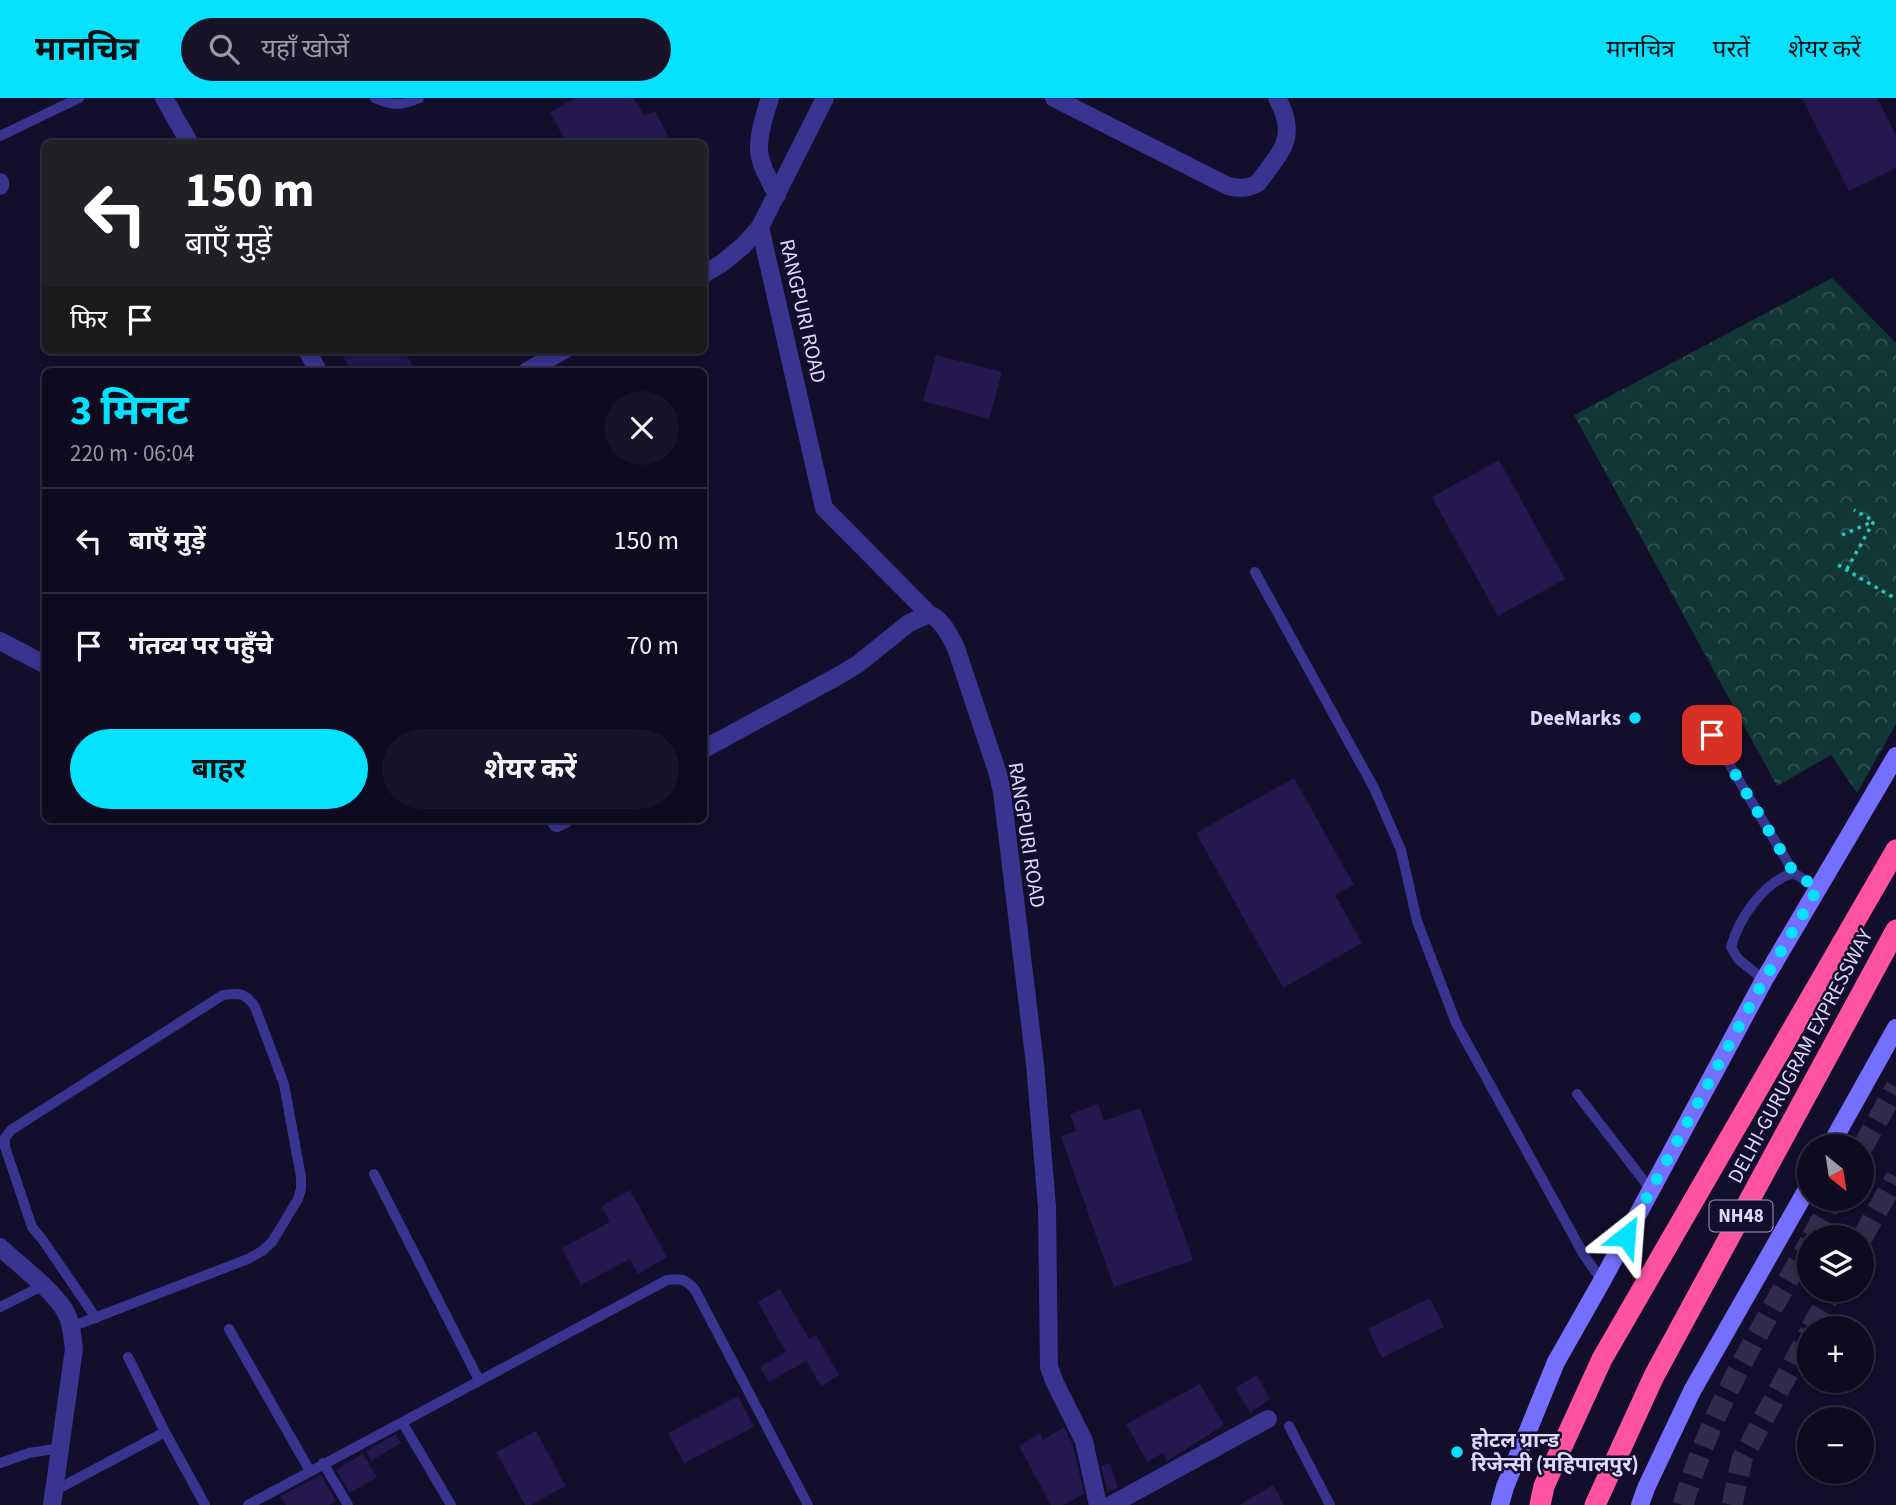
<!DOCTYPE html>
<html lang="hi">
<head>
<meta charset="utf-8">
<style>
	:root { --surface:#0e0a20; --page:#171329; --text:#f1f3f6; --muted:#9b9aa5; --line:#2e2b3e; --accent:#04e2ff }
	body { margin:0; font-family:"Source Sans 3","Noto Sans Devanagari",sans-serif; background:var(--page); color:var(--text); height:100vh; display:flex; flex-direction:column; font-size:26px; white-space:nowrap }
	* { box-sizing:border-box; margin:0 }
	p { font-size:23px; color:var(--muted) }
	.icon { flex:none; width:38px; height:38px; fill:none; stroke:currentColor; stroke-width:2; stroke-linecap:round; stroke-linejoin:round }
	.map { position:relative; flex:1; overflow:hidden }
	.sheet { position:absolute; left:42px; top:270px; width:665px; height:455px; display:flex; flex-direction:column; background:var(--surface); border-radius:10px; box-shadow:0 4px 10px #0003,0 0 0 2px var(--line) }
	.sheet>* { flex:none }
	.guide { position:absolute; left:42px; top:42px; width:665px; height:214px; border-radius:10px; box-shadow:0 4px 10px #0003,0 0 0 2px var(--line); background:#202124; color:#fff; overflow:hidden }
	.needle { width:46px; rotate:150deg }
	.buttons { position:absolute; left:1797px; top:1036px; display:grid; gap:14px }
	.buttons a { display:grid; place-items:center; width:77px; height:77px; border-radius:50%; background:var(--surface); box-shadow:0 4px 10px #0003,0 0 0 2px var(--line); font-size:35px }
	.pin { position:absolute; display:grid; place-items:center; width:60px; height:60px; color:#fff; margin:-30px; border-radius:14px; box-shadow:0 4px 10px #0006 }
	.me { position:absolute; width:77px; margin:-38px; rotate:28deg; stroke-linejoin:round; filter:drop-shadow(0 0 5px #0008) }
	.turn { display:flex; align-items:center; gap:24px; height:147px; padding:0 28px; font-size:32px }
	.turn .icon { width:91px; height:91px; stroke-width:2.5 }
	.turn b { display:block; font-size:49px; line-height:60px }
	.then { display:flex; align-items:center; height:66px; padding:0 28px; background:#0003; gap:14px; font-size:26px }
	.round { display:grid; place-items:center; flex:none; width:74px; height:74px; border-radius:37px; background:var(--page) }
	.summary { display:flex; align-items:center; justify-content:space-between; height:119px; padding:0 28px }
	h1 { font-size:42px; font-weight:700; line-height:52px; color:var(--accent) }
	.primary-button { display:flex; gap:14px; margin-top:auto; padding:14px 28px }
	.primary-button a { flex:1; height:80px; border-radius:42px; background:var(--accent); color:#111; font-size:28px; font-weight:700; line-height:80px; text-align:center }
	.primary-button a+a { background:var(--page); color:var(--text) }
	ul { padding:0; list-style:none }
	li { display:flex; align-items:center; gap:21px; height:105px; padding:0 28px; border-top:2px solid var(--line) }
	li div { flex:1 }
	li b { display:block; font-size:26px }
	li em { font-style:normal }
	header { display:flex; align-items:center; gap:42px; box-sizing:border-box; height:98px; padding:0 35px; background:var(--accent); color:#111 }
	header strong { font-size:33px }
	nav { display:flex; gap:38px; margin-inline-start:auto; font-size:24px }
	.search { width:490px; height:63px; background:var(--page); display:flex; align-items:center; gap:18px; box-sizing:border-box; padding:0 24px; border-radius:38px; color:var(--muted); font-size:26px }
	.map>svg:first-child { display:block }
	.park { fill:url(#park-crowns) }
	.building { fill:#24184e }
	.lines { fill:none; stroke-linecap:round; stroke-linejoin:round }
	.highway-tunnel { stroke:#312c4b; stroke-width:21; stroke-dasharray:21 10; stroke-linecap:butt }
	.path { stroke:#23c8c1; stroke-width:3.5; stroke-dasharray:3.5 5; stroke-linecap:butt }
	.lane { stroke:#39348f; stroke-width:10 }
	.street { stroke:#39348f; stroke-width:18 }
	.secondary { stroke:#756fff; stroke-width:18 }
	.highway { stroke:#ff53a2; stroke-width:21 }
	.route { stroke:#04e2ff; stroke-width:12; stroke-dasharray:0 21.6 }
	.poi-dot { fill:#04e2ff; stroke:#130e2b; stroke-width:2.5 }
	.labels { text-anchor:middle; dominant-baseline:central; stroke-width:5; stroke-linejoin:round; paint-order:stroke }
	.shield { fill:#130e2b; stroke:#a09bbf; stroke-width:2 }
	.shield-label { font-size:19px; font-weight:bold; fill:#ddd8ff }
	.street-label { font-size:21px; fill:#ddd8ff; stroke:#130e2b }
	.poi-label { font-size:21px; font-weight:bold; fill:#ddd8ff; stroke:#130e2b; text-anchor:end }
</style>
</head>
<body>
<header>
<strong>मानचित्र</strong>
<div class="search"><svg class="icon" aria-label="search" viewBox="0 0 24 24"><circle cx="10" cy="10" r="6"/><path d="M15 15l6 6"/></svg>यहाँ खोजें</div>
<nav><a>मानचित्र</a><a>परतें</a><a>शेयर करें</a></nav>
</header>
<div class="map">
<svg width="1896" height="1407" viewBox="0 0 1896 1407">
	<defs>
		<pattern id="park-crowns" width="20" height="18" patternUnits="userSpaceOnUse" patternTransform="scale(1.75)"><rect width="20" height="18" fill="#103635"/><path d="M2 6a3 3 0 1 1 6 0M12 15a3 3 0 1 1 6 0" fill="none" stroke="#325253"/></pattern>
	</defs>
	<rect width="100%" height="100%" fill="#130e2b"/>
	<!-- park -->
	<path class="park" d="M1832,180L1896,245V626L1857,695L1831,657L1777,688L1574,317Z"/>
	<!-- building -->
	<path class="building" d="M576,0H634L644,18L655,13L668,38L654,46H567L550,14Z
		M1802,0H1877L1896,37V70L1849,93Z
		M340,252H404L415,273H351Z
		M936,257L1002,274L989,321L923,303Z
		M1499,362L1565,481L1498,518L1432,399Z
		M1294,680L1354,787L1335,797L1362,845L1283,890L1196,735Z
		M1098,1006L1104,1023L1140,1010L1193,1162L1114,1189L1061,1038L1076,1033L1070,1016Z
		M630,1092L667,1159L638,1176L630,1161L581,1187L562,1150L610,1124L601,1108Z
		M780,1191L809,1241L816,1237L839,1277L821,1288L806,1263L769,1284L760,1269L786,1254L758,1204Z
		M1430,1200L1444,1229L1382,1260L1368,1231Z
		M1257,1277L1270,1301L1250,1315L1235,1290Z
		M1200,1286L1224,1327L1167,1363L1163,1355L1147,1364L1126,1326Z
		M738,1298L754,1329L684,1365L668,1335Z
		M1064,1329L1073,1347L1084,1396L1063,1407H1051L1019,1348L1040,1335L1043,1342Z
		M536,1333L566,1388L531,1407H525L496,1354Z
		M396,1336L401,1345L371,1363L366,1353Z
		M363,1356L377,1379L350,1395L336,1372Z
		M1110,1365L1118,1390L1107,1393L1101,1368Z
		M321,1377L336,1403L329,1407H286L281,1398Z
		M1273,1387L1284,1407H1239Z"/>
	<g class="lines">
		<!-- highway-tunnel -->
		<path class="highway-tunnel" d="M1862,1050L1896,989
			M1812,1139L1833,1101
			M1862,1140L1896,1079
			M1811,1230L1833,1192
			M1683,1407C1710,1313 1762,1228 1810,1144
			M1732,1407L1742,1361L1810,1234"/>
		<!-- path -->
		<path class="path" d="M1842,437L1872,424
			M1838,467L1896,501
			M1847,471L1874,423L1854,412"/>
		<!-- lane -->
		<path class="lane" d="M375,0C392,8 402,8 419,0
			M0,38L79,0
			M1255,474L1374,690L1401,752L1417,823L1456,925L1584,1157L1602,1183
			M1712,637L1794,775
			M1764,882L1738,861L1731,849C1739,820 1764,783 1794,775L1818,791
			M1577,996L1651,1092
			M374,1076L479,1282
			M0,1209L42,1188
			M71,1229L248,1161L262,1153L272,1144L298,1101L301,1091V1079L284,986L255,909C245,894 239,895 223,897L11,1032L5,1040V1049L32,1129L42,1141L96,1220
			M229,1231L310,1373
			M128,1259L165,1334L205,1407
			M402,1324L451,1407
			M1289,1328L1330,1407
			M0,1365L29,1355L60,1350
			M323,1365L348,1407
			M54,1393L165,1334
			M248,1407L667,1182C680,1180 686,1181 695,1192L808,1407"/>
		<!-- street -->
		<path class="street" d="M164,0L190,46
			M770,0C765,16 759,33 759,50C759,66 770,83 777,97
			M1054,0L1228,88C1239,91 1248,91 1258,85C1281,53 1299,40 1277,0
			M0,84V88
			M760,129L824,410L929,516C942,521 950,538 956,550L998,676L1002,694L1035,966L1047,1109L1049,1269L1055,1285L1084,1343L1098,1407
			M704,176L721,166L743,148L760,129L825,0
			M307,252L318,273
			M527,273L564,252
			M0,543L46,567
			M704,651L838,578L858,566L909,525L929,516
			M557,725L565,721
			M0,1149C18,1166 53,1192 65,1213C72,1224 72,1238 74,1251L52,1407
			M1111,1407L1268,1321"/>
		<!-- secondary -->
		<path class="secondary" d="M1830,1048L1896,930
			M1500,1407L1505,1389L1556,1264L1602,1183L1764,882L1896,658
			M1640,1407L1646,1390L1692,1293L1810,1086"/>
		<!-- highway -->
		<path class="highway" d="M1540,1407L1544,1388L1602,1261L1896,752
			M1595,1407L1654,1278L1896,832"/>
	</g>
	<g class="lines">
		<!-- route -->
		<path class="route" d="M1626,1138L1764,882L1818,790L1794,775L1712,637"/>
	</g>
	<!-- markers -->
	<g class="poi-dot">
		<circle cx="1635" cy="620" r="7"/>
		<circle cx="1457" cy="1354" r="7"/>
	</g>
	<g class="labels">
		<!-- shield labels -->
		<rect class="shield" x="1709.5" y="1102.5" width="63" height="31" rx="5"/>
		<g class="shield-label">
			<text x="1741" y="1118">NH48</text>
		</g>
		<!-- street labels -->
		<g class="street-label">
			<text transform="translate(803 213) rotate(77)">RANGPURI ROAD</text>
			<text transform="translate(1027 737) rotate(81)">RANGPURI ROAD</text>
			<text transform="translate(1800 958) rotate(-62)">DELHI-GURUGRAM EXPRESSWAY</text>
		</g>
		<!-- poi labels -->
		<g class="poi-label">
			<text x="1621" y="620">DeeMarks</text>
			<text x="1471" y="1342" text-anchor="start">होटल ग्रान्ड<tspan x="1471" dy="24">रिजेन्सी (महिपालपुर)</tspan></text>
		</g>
	</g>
</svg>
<div class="buttons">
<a><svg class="needle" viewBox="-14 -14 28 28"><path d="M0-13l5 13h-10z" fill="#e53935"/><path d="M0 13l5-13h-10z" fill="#9b9aa5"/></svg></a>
<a><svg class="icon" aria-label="layers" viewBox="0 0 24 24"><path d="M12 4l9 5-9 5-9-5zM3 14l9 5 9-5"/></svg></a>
<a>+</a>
<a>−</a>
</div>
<div class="pin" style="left:1712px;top:637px;background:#d93025"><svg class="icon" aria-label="arrive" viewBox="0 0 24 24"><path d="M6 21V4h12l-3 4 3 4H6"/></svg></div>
<svg class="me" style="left:1626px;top:1138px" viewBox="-20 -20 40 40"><path d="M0-17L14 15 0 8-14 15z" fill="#04e2ff" stroke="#fff" stroke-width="4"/></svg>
<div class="guide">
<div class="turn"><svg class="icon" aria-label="left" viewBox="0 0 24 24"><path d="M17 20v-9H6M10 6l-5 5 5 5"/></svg><div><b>150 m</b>बाएँ मुड़ें</div></div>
<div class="then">फिर<svg class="icon" aria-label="arrive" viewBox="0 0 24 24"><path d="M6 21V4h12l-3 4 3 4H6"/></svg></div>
</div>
<section class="sheet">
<div class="summary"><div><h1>3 मिनट</h1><p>220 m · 06:04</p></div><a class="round"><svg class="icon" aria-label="close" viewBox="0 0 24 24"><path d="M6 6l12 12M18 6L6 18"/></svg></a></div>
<ul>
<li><svg class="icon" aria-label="left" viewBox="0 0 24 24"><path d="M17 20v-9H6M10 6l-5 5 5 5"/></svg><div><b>बाएँ मुड़ें</b></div><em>150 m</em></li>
<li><svg class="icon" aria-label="arrive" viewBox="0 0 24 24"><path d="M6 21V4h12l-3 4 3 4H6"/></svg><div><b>गंतव्य पर पहुँचे</b></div><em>70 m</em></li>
</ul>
<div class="primary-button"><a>बाहर</a><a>शेयर करें</a></div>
</section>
</div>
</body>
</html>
